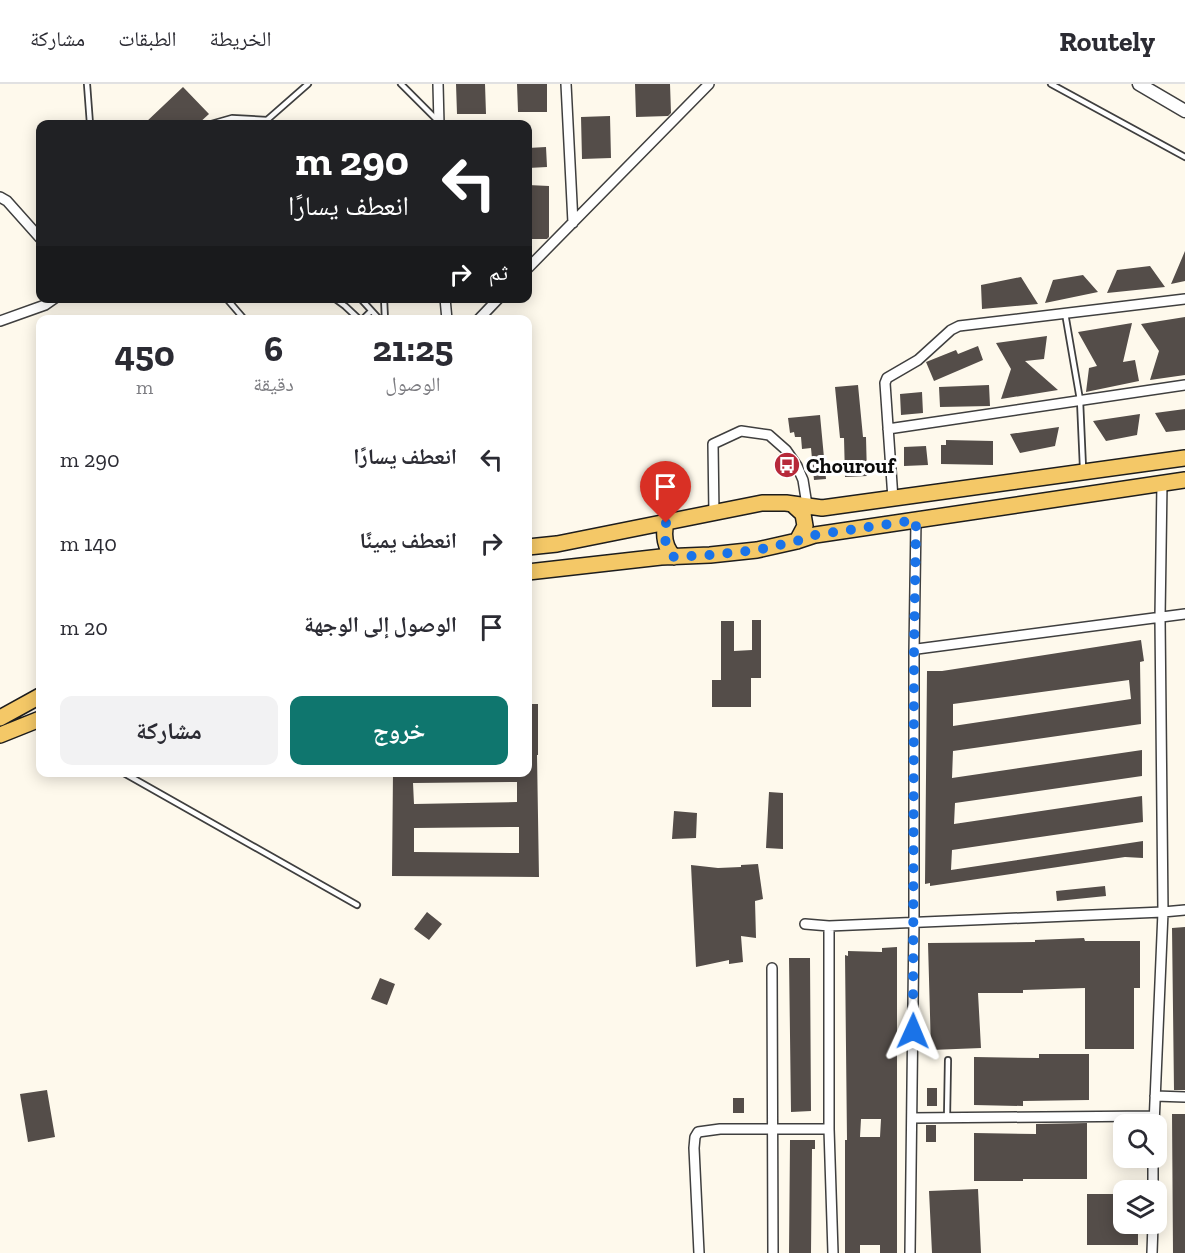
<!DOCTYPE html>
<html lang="ar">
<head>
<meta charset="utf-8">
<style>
	:root { --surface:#fff; --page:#f2f2f3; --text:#2b2b33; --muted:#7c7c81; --line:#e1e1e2; --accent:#0f766e }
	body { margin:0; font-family:"Zilla Slab","Noto Naskh Arabic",serif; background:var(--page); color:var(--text); direction:rtl; height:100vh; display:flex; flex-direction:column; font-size:22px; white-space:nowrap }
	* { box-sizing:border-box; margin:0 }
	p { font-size:20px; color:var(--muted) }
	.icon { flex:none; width:33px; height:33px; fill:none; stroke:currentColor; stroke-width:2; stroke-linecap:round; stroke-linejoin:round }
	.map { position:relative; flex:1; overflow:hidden; direction:ltr }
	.sheet { position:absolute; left:36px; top:231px; width:496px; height:462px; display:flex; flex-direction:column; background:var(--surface); border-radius:12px; box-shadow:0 3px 15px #0003; direction:rtl }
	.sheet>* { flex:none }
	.top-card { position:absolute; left:36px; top:36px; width:496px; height:183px; border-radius:12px; box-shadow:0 3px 15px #0003; direction:rtl; background:#202124; color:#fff; overflow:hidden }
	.buttons { position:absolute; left:1113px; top:1030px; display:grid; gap:12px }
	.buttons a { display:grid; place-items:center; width:54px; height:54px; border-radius:12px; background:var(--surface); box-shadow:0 3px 15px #0003; font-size:30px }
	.pin { position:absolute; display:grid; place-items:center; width:51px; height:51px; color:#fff; margin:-62px -26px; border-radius:50% 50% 50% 0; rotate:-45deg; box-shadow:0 0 6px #0007 }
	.pin .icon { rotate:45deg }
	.me { position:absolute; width:66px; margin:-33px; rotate:1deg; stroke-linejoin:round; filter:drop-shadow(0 0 4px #0008) }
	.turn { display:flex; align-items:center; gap:21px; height:126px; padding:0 24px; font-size:27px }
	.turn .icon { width:78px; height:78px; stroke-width:2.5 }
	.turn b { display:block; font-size:42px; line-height:51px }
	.then { display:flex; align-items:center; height:57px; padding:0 24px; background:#0003; gap:12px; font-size:22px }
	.eta { display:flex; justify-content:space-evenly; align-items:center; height:102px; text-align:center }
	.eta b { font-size:36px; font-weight:700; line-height:42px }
	.action { display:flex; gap:12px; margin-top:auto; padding:12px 24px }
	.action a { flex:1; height:69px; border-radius:12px; background:var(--accent); color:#fff; font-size:24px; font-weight:700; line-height:69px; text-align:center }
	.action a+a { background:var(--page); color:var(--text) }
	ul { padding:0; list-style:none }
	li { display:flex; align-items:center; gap:18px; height:84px; padding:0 24px }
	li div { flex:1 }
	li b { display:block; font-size:22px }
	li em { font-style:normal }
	header { display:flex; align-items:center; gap:36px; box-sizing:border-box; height:84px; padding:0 30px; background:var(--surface); border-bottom:2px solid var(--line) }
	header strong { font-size:28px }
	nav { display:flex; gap:33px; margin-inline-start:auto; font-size:21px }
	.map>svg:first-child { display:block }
	.building { fill:#544d49; fill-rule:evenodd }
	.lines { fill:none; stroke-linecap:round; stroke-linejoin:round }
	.service-casing { stroke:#3f3f3f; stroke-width:8 }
	.minor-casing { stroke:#3f3f3f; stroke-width:12 }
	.tertiary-casing { stroke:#3f3f3f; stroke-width:15 }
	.primary-casing { stroke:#1d1d1d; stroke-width:18 }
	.service { stroke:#fff; stroke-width:4.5 }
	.minor { stroke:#fff; stroke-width:9 }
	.tertiary { stroke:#fff; stroke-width:12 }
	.primary { stroke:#f4c867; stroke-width:15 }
	.route { stroke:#1a73e8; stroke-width:10; stroke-dasharray:0 18 }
	.labels { text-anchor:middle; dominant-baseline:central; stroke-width:6; stroke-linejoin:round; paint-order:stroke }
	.poi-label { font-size:21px; font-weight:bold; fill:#0c0c0c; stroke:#fff; text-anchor:start }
</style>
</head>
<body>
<header>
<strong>Routely</strong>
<nav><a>الخريطة</a><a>الطبقات</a><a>مشاركة</a></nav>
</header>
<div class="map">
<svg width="1185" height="1169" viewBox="0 0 1185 1169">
	<rect width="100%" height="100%" fill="#fef9ec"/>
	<!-- building -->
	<path class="building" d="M456,0H485L486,30H457Z
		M517,0H547V28H518Z
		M635,0H670L671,29L668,32L636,33Z
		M183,3L209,30L198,40H144Z
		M610,32L611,74L582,75L581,33Z
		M546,63L547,83L528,84V64Z
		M528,101L549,102V153L547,155H528Z
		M1185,167V197L1171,200Z
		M1150,182L1165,203L1107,209L1117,186Z
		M1083,191L1098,208L1045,219L1053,196Z
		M1021,193L1038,220L982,225L981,201Z
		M1185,233V291L1150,296L1159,267L1141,240Z
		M1132,239L1123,278L1135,276L1139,297L1086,308L1089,284L1097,282L1078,248Z
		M1047,252L1044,275L1025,277L1058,306L1001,315L1011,285L996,259Z
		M978,262L983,276L934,297L926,278L956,266L958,270Z
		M858,301L863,353H866L867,392L845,393L844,354H840L835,303Z
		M989,301L990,322L940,323L939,303Z
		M922,308L923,329L901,331L900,310Z
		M1185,325V346L1166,348L1155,329Z
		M1140,330L1137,351L1106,357L1093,337Z
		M820,331L826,395L814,396L811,364L802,365L801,353H795L794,348L790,349L788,334Z
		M1059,343L1055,362L1020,369L1010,350Z
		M946,356L993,357V381L941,380V361H946Z
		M926,362L928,381L904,382V363Z
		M752,536H761V594H751V623H712V596H721V537H734V567L752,566Z
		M1141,556L1144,577L1140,578L1141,640L953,667L952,694L1142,666V692L955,719L954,740L1142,712L1143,738L952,766L951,786L1143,757V774L1125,773L930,802V799L925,800L927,587H942ZM1129,596L1131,615L953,642V620Z
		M528,620H538V671H537L539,793L392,792L393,688H528ZM517,698V718L414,720L413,699ZM519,743V769L414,768V744Z
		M769,708L783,709V765L766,764Z
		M674,727L697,729L696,754L672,755Z
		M758,780L763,815L755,817L756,854L741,852L743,878L729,880V876L696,883L691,781L718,784L741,783V781Z
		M1105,802L1106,812L1057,817L1056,807Z
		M427,828L442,840L429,856L414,845Z
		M1185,843V1006H1174L1172,844Z
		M1084,854L1085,857H1140V904H1134V965H1085V904L1023,906V909H978L981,964L931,966L928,859L1035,858V856Z
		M897,863V1169H880V1161H860V1169H845V1056H847L845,871L848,872V867L882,868V864ZM861,1035H881L880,1053H860Z
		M789,874H810L811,1027L791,1028Z
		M380,894L395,900L387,921L371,915Z
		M1039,970H1089V1016L1023,1017V1022L974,1021V973L1039,974Z
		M927,1004H937V1022H927Z
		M47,1006L55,1053L28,1058L20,1010Z
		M733,1014H744V1029H733Z
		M1172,1030H1185V1169H1173Z
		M1087,1039V1095H1023V1097H974V1049L1036,1050V1040Z
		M926,1041H936V1058H926Z
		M790,1056H815V1065H812L811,1169H789Z
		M978,1105L981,1169H932L929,1107Z
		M1087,1110H1124V1140H1138V1161H1087Z"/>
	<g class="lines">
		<!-- service casing -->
		<g class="service-casing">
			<path id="service" d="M87,0L90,40
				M401,0L437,36
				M1051,0L1185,73
				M211,40L232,34L267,36L308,0
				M226,214L245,236
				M334,214L345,222L360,236
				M360,214L380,236
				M384,214L385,236
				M1065,229L1080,316L1083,384
				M362,236L371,227
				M122,688L357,821
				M947,1034L948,976"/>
		</g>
		<!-- minor casing -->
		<g class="minor-casing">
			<path id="minor" d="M438,0L439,40
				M566,0L573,139
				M0,113L7,117L40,154
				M528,184L709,0
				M445,214L447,236
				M478,236L499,214
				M0,237L45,221L55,214
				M888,345L1185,301
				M893,415L885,299L887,294L918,276L951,246L959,242L1185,215
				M714,430L713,360L741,347L769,351L786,366L797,382L803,396L807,421
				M914,568L917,565L1185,530
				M805,840L829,842L1163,828L1185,826
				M829,842V1045L833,1169
				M772,884L773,1169
				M1155,1012L1185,1013
				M912,1034L1154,1032
				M1154,1041L1163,828L1160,534L1162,399
				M1153,1107V1074
				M699,1169L694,1064L695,1053L698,1048L720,1045H829
				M910,1169L914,838V568L916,436
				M1152,1169L1153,1140"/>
		</g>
		<!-- tertiary casing -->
		<g class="tertiary-casing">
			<path id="tertiary" d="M1139,0L1185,27"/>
		</g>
		<!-- primary casing -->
		<g class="primary-casing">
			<path id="primary" d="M792,420L803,430L805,442L797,457
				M666,439C663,451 665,464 674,473
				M528,463L557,460L762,419H786L822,424L1185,374
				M528,488L661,473L710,471L757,466L797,457L815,451L1185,396
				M0,634L40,612
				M0,651L40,635"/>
		</g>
		<!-- service -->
		<use href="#service" class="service"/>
		<!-- minor -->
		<use href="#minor" class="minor"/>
		<!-- tertiary -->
		<use href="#tertiary" class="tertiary"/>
		<!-- primary -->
		<use href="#primary" class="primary"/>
	</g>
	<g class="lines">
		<!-- route -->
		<path class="route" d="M666,439C663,451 665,464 674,473L710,471L757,466L797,457L815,451L916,436L914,568L913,947"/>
	</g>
	<!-- icons -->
	<defs>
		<g id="bus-disc" transform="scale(1.35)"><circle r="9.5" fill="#b7293a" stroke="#fff"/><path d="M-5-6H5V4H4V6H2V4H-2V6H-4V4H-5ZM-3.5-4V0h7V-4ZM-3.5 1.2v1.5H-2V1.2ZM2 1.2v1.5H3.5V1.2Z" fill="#fff"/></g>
	</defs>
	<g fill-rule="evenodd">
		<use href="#bus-disc" x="787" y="381"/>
	</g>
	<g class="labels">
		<!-- poi labels -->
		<g class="poi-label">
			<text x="806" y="381">Chourouf</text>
		</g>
	</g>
</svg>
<div class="buttons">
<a><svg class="icon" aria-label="search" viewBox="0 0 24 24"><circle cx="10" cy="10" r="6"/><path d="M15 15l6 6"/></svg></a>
<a><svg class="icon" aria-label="layers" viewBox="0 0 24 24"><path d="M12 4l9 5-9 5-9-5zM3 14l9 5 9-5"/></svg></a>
</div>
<div class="pin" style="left:666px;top:439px;background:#d93025"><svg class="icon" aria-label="arrive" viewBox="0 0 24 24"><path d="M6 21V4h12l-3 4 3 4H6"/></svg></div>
<svg class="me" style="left:913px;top:947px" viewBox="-20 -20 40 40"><path d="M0-17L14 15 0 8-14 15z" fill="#1a73e8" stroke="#fff" stroke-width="4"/></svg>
<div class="top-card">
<div class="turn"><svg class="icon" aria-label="left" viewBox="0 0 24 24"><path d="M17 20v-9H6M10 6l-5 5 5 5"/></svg><div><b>290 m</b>انعطف يسارًا</div></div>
<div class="then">ثم<svg class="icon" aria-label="right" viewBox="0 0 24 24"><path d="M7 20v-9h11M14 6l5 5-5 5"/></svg></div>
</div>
<section class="sheet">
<div class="eta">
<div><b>21:25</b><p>الوصول</p></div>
<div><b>6</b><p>دقيقة</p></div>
<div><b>450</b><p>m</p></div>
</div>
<ul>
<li><svg class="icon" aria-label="left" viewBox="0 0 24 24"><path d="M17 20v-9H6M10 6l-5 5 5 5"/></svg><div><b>انعطف يسارًا</b></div><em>290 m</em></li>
<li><svg class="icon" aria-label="right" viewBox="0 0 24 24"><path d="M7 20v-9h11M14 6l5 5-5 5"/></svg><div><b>انعطف يمينًا</b></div><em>140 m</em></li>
<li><svg class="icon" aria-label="arrive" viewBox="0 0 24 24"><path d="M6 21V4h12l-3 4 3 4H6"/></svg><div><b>الوصول إلى الوجهة</b></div><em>20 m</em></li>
</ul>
<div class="action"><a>خروج</a><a>مشاركة</a></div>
</section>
</div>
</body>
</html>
